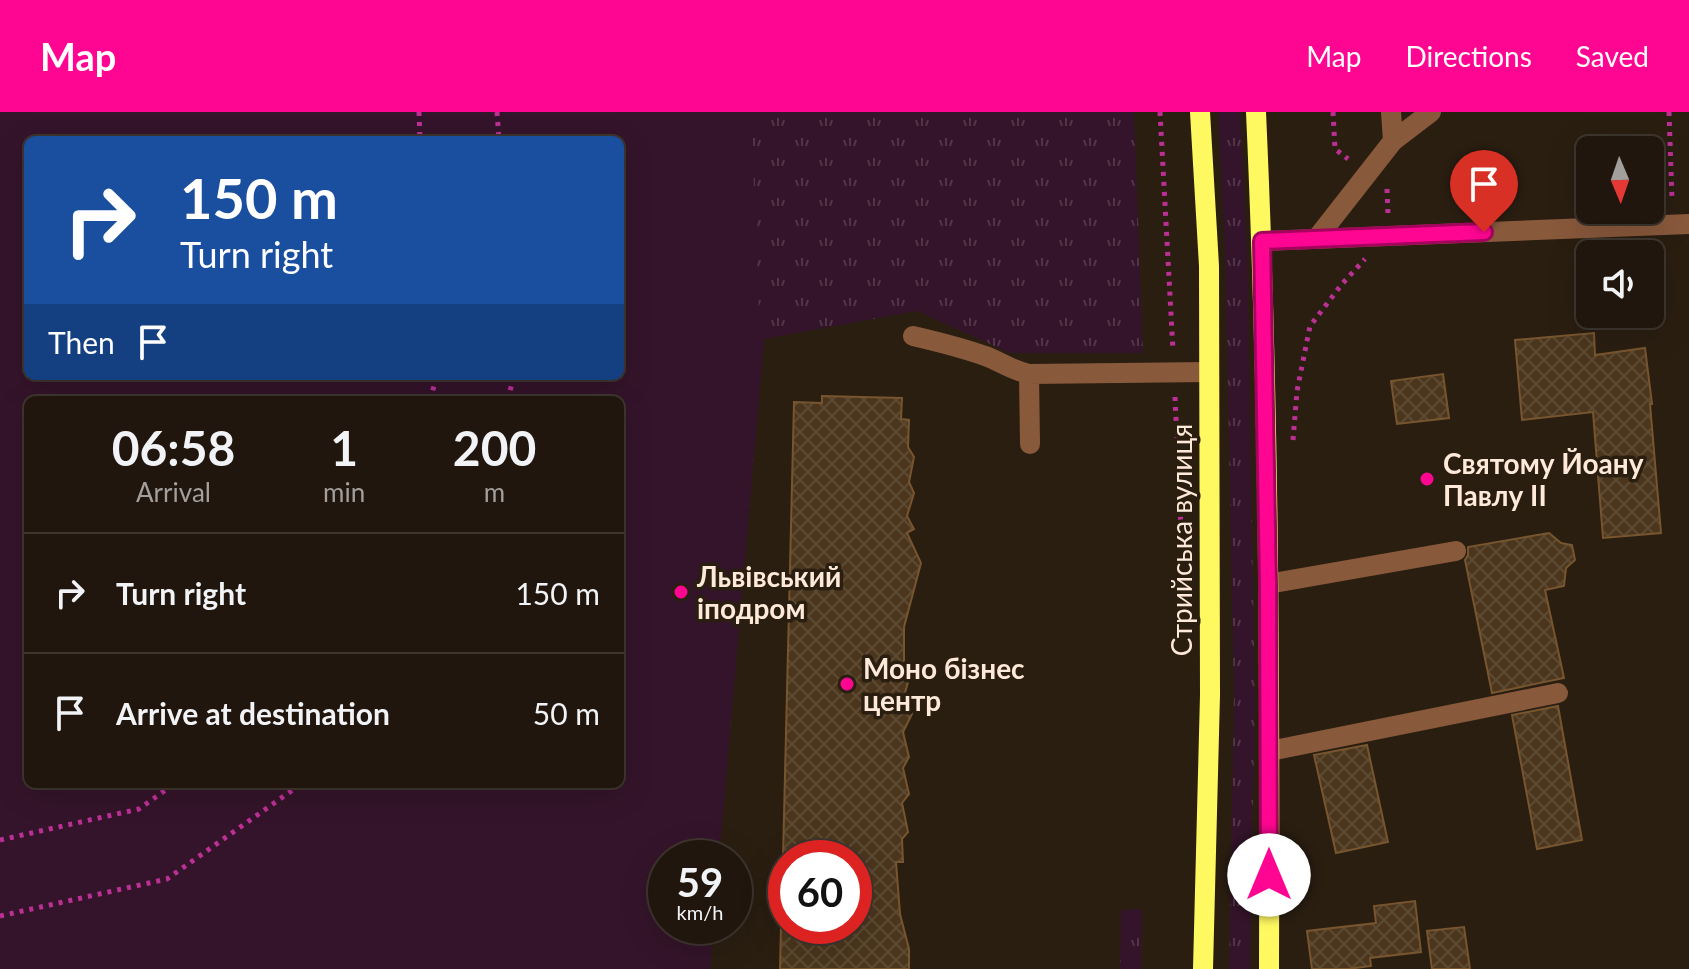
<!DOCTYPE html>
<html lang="en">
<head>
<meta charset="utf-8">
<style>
	:root { --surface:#20160d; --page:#281f16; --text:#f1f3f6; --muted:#a29f9d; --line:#3d352e; --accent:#fe0691 }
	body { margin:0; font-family:Lato,sans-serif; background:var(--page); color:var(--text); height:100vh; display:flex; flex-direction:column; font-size:30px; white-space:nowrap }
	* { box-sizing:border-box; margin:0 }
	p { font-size:26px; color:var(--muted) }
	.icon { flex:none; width:44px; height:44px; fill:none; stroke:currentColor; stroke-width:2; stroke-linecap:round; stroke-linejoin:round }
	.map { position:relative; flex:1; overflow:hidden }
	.sheet { position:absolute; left:24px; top:284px; width:600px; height:392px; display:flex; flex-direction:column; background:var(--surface); border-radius:12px; box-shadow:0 8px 32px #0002,0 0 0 2px var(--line) }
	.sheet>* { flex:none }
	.guide { position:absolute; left:24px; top:24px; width:600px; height:244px; border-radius:12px; box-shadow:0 8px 32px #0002,0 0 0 2px var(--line); background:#1a4fa0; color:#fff; overflow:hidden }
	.needle { width:52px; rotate:178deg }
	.fabs { position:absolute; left:1576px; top:24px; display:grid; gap:16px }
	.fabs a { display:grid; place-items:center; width:88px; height:88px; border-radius:12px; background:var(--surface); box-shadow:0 8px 32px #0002,0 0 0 2px var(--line); font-size:40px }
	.speed { position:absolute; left:648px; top:728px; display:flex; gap:16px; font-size:40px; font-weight:700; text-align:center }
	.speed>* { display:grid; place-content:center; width:104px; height:104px; border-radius:50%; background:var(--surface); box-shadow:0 8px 32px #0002,0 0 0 2px var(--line); line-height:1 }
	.speed small { font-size:20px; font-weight:400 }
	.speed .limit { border:12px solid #d22; background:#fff; color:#111 }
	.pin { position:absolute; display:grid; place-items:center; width:68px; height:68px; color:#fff; margin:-82px -34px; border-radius:50% 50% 50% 0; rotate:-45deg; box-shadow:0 0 8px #0007 }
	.pin .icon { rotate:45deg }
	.me { position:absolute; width:88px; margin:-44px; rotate:0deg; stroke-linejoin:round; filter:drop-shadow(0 0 6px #0008) }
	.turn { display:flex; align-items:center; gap:28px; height:168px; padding:0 24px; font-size:36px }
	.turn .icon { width:104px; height:104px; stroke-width:2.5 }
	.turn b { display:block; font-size:56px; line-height:68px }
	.then { display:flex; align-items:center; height:76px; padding:0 24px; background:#0003; gap:16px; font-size:30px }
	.eta { display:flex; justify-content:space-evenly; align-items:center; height:136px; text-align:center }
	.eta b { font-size:48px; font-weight:700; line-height:56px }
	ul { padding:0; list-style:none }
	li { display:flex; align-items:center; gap:24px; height:120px; padding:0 24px; border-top:2px solid var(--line) }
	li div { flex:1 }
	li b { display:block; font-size:30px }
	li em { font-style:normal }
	header { display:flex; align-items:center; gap:48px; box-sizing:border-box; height:112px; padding:0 40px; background:var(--accent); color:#fff }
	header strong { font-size:38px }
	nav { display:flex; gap:44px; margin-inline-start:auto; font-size:28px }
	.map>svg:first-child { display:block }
	.grass { fill:url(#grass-tufts) }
	.park { fill:#34142a; fill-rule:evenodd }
	.building { fill:url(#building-cross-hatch); stroke:#77552f; stroke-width:2 }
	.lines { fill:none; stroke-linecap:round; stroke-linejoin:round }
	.path { stroke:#bc3095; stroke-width:5; stroke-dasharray:4 6; stroke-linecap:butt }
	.minor { stroke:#89593c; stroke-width:20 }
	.major { stroke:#fff961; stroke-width:20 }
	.route-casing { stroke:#a5045e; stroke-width:20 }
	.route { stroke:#fe0691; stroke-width:14 }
	.poi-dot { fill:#fe0691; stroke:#2a1e11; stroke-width:3 }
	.labels { text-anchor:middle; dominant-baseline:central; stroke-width:7; stroke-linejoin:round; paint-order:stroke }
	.poi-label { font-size:28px; font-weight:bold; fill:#ffead9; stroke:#2a1e11; text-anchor:start }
	.street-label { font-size:28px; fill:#ffead9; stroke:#2a1e11 }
</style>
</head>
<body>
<header>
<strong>Map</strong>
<nav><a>Map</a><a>Directions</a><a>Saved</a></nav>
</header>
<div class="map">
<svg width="1689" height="857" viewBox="0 0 1689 857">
	<defs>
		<pattern id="grass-tufts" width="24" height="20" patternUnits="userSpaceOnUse" patternTransform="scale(2)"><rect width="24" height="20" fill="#34142a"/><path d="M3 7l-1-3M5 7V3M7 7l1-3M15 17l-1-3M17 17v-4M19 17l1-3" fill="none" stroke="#523648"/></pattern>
		<pattern id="building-cross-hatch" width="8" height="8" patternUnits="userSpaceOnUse" patternTransform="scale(2)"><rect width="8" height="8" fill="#4b361d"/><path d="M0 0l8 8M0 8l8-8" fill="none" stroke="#5d4a32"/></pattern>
	</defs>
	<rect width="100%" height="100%" fill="#2a1e11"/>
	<!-- grass -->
	<path class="grass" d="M565,0H1134L1143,241H1010L917,199L764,227L719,746H666V814H714L710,857H122L620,672V28Z
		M1218,0H1240L1247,136L1255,585L1250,857H1229L1234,585L1225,136Z
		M1142,797L1141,857H1120L1121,798Z"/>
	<!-- park -->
	<path class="park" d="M0,0H751L759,206L764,227L719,746H666V814H714L710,857H0ZM28,28H620V264H28ZM28,288H620V672H28Z"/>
	<!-- building -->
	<path class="building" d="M1594,221L1595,243L1645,236L1652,292H1650L1661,421L1603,426L1593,300L1522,308L1515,228Z
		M1443,262L1449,306L1397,312L1391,269Z
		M822,284L902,286L901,307L909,308L908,335L914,345L909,370L914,381L907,404L914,417L907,421L921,451L904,515V549L911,560L904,584L912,602L903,620L909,645L903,656L909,682L902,691L908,720L902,727L903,750H896L900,802L909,837V857H780L781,814H854V746H783L794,290L822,291Z
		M1549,421L1561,431L1572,433L1575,448L1566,456L1564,474L1545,478L1564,566L1492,581L1465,448L1468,443V435Z
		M1558,594L1582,728L1537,737L1512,603Z
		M1367,633L1388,730L1336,741L1314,643Z
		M1415,789L1421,840L1370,846L1371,854L1348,857H1312L1307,819L1376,811L1374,794Z
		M1464,815L1470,857H1432L1427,819Z"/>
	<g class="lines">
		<!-- path -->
		<path class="path" d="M419,0L420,28
			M497,0L499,28
			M1160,0L1173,239
			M1333,0L1335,37L1348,47
			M1669,0L1672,88
			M1387,77L1388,103
			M1175,285L1182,438
			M430,288L434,274L433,264
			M508,288L512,271V264
			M1293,328L1297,279L1310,214L1342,172L1365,147
			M0,728L139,697L174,672
			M0,804L167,767L301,672"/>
		<!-- minor -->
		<path class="minor" d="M1391,0L1393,29
			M1317,126L1393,29L1431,0
			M1262,129L1689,112
			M913,224C939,230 963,236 988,245C1002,251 1014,259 1029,262L1209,260
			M1029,262L1030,332
			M1268,472L1456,439
			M1270,639L1558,581"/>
		<!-- major -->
		<path class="major" d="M1200,0L1209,154L1210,583L1203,857
			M1256,0C1269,285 1270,571 1269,857"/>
	</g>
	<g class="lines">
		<!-- route casing -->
		<g class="route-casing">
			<path id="route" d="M1269,763L1268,472L1262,129L1484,120"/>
		</g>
		<!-- route -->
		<use href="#route" class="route"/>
	</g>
	<!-- markers -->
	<g class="poi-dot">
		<circle cx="1427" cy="367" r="8"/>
		<circle cx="681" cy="480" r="8"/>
		<circle cx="847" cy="572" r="8"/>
	</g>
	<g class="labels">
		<!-- poi labels -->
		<g class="poi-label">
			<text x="1443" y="351">Святому Йоану<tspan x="1443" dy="32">Павлу ІІ</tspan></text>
			<text x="697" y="464">Львівський<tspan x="697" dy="32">іподром</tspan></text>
			<text x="863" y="556">Моно бізнес<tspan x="863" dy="32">центр</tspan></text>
		</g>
		<!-- street labels -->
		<g class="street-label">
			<text transform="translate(1181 428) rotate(-90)">Стрийська вулиця</text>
		</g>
	</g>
</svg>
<div class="fabs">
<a><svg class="needle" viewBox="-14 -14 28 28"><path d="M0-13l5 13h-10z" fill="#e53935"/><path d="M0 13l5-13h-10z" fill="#a29f9d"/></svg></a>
<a><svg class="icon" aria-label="sound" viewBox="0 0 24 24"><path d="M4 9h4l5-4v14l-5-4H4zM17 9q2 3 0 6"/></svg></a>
</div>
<div class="speed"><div>59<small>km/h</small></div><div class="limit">60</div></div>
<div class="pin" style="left:1484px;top:120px;background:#d93025"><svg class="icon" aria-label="arrive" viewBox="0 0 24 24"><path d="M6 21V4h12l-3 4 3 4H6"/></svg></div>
<svg class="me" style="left:1269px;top:763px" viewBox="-20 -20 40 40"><circle r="19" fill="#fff"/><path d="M0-13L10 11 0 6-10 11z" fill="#fe0691"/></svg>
<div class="guide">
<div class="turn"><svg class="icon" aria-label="right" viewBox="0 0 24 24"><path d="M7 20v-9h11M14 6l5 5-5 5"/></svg><div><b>150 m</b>Turn right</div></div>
<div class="then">Then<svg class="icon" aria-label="arrive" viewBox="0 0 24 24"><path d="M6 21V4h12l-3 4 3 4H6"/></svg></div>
</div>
<section class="sheet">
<div class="eta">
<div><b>06:58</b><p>Arrival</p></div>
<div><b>1</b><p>min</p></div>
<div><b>200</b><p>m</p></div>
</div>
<ul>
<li><svg class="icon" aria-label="right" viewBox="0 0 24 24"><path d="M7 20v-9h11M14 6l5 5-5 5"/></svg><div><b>Turn right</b></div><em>150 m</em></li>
<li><svg class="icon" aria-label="arrive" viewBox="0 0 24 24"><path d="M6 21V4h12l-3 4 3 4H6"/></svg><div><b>Arrive at destination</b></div><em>50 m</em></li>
</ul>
</section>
</div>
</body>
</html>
